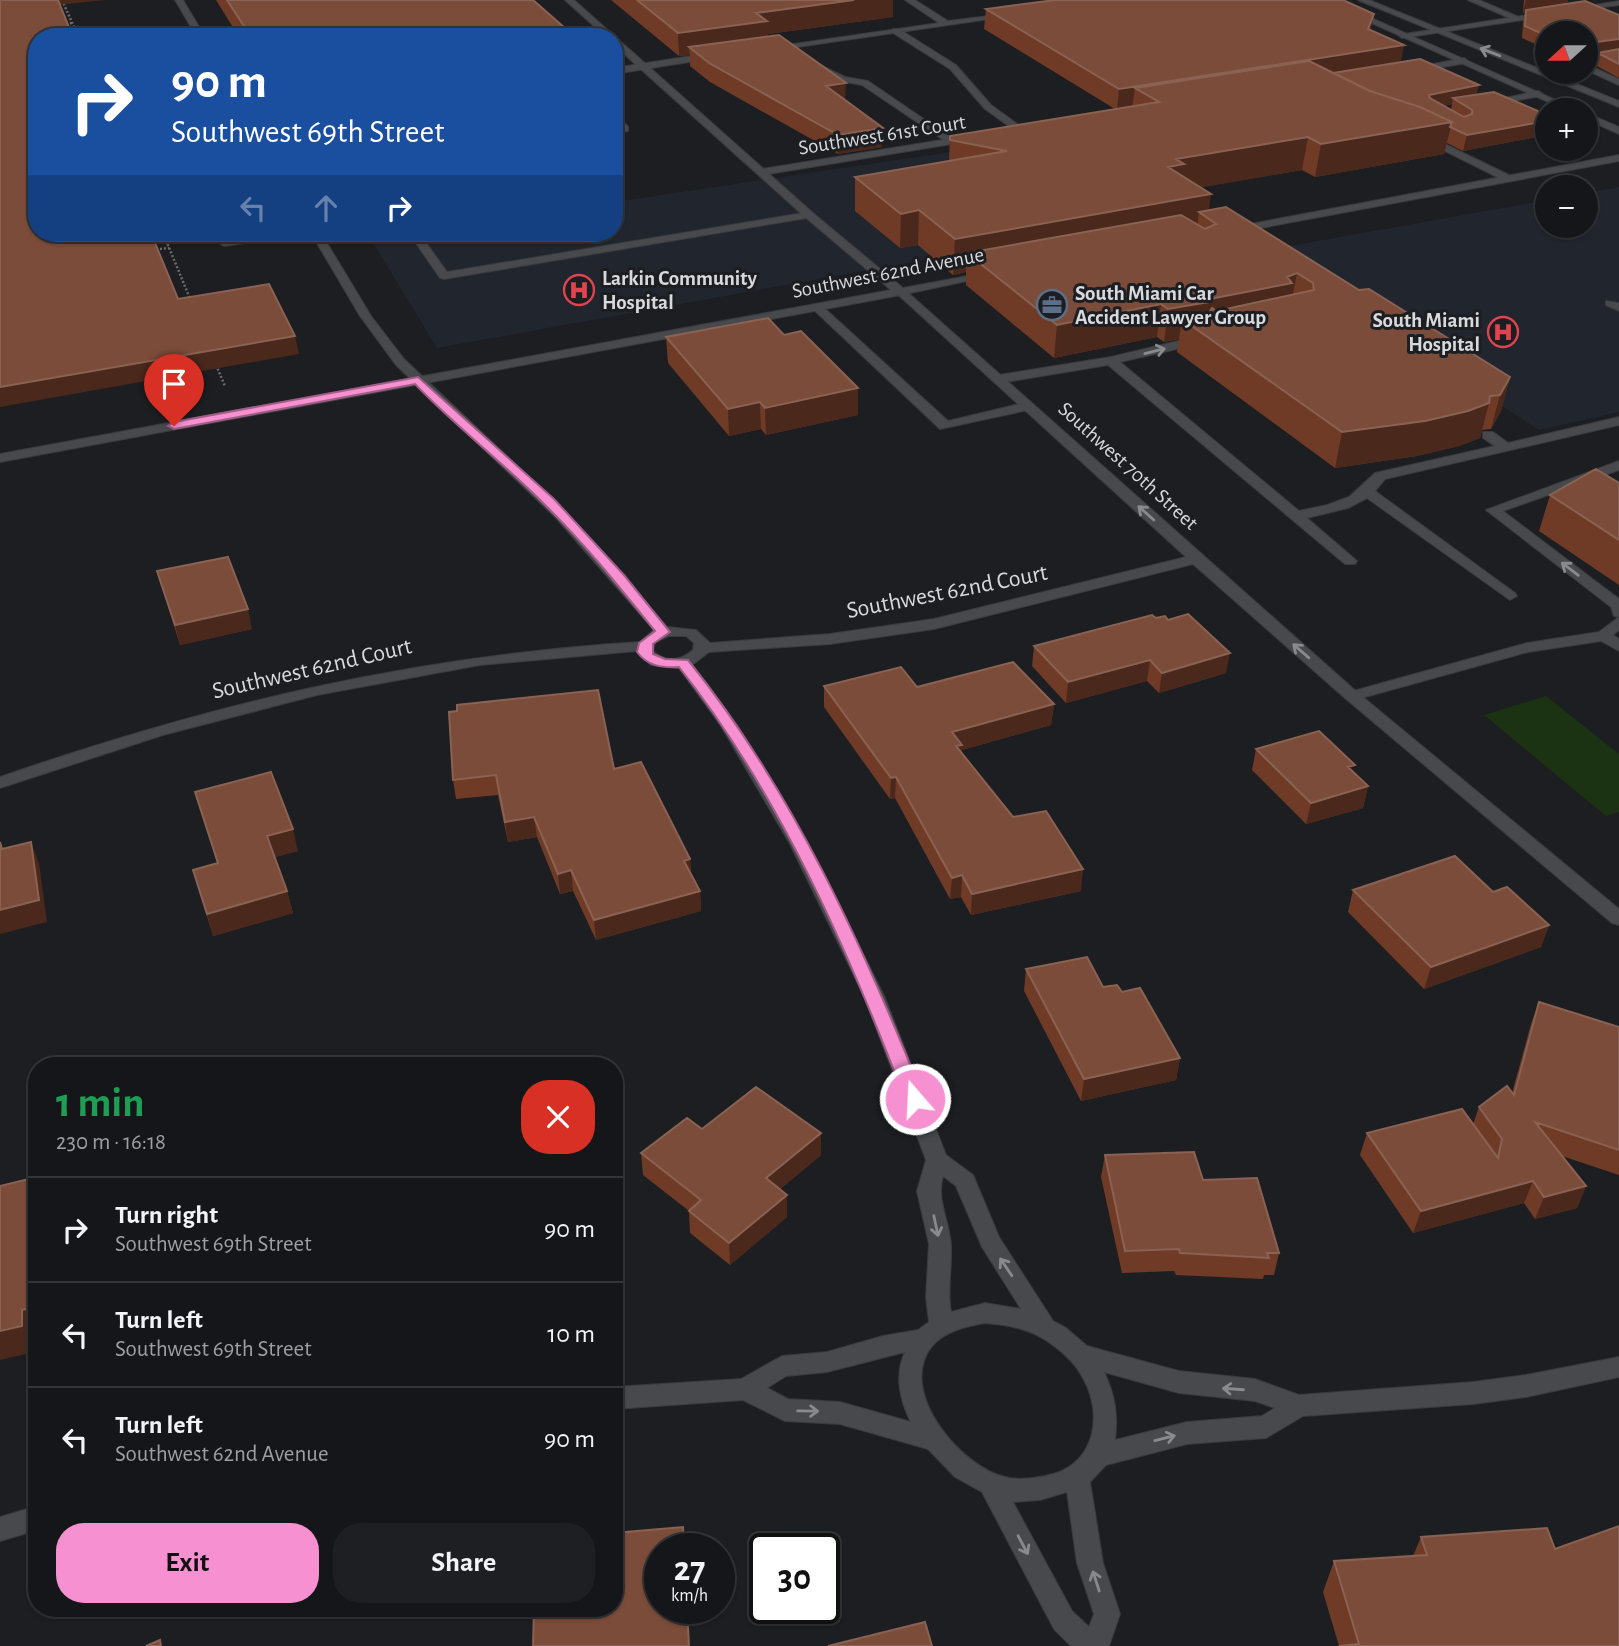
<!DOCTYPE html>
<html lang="en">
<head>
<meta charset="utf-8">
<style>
	:root { --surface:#151619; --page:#1e1f22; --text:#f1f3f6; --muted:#9d9fa2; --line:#343538; --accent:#f690d0 }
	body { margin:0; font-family:"Alegreya Sans",sans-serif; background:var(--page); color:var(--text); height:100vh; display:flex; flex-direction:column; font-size:26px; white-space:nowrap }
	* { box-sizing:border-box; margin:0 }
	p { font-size:23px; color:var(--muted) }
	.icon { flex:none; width:38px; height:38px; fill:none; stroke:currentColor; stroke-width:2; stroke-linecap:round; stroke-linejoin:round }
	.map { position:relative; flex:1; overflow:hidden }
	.sheet { position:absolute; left:28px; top:1057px; width:595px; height:560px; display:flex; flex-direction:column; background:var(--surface); border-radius:28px; box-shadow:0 2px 5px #0004,0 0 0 2px var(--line) }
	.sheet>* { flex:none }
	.guide { position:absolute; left:28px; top:28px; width:595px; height:214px; border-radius:28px; box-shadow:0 2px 5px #0004,0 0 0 2px var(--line); background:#1a4fa0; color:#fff; overflow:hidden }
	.needle { width:46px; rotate:249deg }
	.fabs { position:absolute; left:1535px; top:21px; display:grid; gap:14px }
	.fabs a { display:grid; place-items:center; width:63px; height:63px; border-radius:50%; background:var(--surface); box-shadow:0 2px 5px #0004,0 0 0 2px var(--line); font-size:35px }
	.speed { position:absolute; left:644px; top:1533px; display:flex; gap:14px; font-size:35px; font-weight:700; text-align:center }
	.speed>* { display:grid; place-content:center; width:91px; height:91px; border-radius:50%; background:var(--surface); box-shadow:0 2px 5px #0004,0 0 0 2px var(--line); line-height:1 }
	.speed small { font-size:18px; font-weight:400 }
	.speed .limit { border:4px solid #111; border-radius:10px; background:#fff; color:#111 }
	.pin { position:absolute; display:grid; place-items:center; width:60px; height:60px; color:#fff; margin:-72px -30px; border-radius:50% 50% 50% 0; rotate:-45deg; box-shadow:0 0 7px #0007 }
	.pin .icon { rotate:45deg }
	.me { position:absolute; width:77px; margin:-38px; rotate:341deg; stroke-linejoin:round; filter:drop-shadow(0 0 5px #0008) }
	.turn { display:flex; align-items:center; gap:24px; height:147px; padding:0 28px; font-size:32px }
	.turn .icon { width:91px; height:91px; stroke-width:2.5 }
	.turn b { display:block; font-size:49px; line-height:60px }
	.lanes { display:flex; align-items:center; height:66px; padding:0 28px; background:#0003; justify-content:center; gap:35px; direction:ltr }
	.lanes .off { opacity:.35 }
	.round { display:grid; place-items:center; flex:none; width:74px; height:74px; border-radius:28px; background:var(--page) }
	.headline { display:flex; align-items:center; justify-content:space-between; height:119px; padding:0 28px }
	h1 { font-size:42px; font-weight:600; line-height:52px; color:#1e9e55 }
	.cta { display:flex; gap:14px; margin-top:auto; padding:14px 28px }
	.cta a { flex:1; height:80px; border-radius:28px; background:var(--accent); color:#111; font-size:28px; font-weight:600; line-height:80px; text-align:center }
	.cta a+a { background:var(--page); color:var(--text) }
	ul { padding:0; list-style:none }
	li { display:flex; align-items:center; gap:21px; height:105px; padding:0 28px; border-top:2px solid var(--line) }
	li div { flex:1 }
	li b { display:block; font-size:26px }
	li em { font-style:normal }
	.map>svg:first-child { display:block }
	.built { fill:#21252e }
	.green { fill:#1b3312 }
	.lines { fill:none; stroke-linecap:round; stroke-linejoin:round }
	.lane-casing { stroke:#393a3d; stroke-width:2 }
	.street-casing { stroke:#393a3d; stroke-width:2 }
	.secondary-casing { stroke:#393a3d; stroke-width:2 }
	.path { stroke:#6a6c6f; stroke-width:2.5; stroke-dasharray:2 2; stroke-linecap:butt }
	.lane { fill:#47494d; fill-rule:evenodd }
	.street { fill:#47494d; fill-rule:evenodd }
	.secondary { fill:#47494d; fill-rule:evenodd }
	.wall { fill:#703b26; fill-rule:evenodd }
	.shaded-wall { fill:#4a281c }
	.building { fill:#7b4c39; stroke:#8a6253; stroke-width:2 }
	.oneway { stroke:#888a8d }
	.route { fill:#f690d0; stroke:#a05e87; stroke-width:2 }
	.labels { text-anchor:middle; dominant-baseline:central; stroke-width:6; stroke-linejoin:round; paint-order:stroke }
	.far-street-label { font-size:21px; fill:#d8d9dc; stroke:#1c1e21 }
	.far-poi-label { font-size:21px; font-weight:bold; fill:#d8d9dc; stroke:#1c1e21; text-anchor:start }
	.street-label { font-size:24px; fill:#d8d9dc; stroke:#1c1e21 }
</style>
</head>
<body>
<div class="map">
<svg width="1619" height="1646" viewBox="0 0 1619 1646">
	<rect width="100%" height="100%" fill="#1c1e21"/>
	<!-- built -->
	<path class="built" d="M1086,132L1207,209L437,348L367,233H614V202Z
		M1619,187V412L1539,430L1262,251L1547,200V226H1586V193Z"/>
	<!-- green -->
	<path class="green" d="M1546,696L1619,754V812L1606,816L1484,715Z"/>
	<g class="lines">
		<!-- lane casing -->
		<g class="lane-casing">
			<path id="lane" d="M1468,0H1479L1521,18L1514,20Z
				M200,28L197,33L135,37L139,34Z
				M893,29H899L956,65L991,105L1023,128V132H1017L985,109L950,69L893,33Z
				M818,64L845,77L868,81L956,141L948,143L862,85L840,81L815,69L814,67Z
				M1586,64L1619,79V85L1586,70Z
				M1538,91L1543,94L1541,96L1486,106L1481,103Z
				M614,111L628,127V131L614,133V127H619L614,121Z
				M1424,134L1513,177L1514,179L1505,181L1421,139L1419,137Z
				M809,212L814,215L813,217L444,279L440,278L409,233H419L447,272Z
				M273,233H299L294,236L224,246L219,243L224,240Z
				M1606,301L1619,303V311L1606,305Z
				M814,306H822L948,421L1028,402L1034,406L1028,410L940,429L814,310Z
				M1199,336L1203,337V343L1120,362L1299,511L1327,505L1349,497L1375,473L1495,446L1483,438V432H1493L1508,443L1619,417V425L1385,479L1375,491L1515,593L1517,596L1510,600L1367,498L1348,508L1307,518L1357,561L1355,564H1345L1108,365L999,383L993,379L999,375L1111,357Z
				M1619,461V470L1503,511L1619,599V630L1613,635L1619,639V651L1601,641L1528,652L1358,699H1346L1344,696L1346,693L1527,643L1599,632L1619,617L1614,616L1611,607L1486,510Z"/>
		</g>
		<!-- street casing -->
		<g class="street-casing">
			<path id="street" d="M175,0H183L205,37H197Z
				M905,0H915L948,21L1006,14L1010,16L770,51L766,48L939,23Z
				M1619,1V5L1575,11L1571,9Z
				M1547,12L1550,16L1402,38L1398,35Z
				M711,53L714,58L614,74V68Z
				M1464,58L1468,61L1467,63L1412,72L1408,69Z
				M973,135L976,136V140L762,175L757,172L762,169Z
				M311,233H321L371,316L404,359L566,512L667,627L696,630L710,643L830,634L934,619L1186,557L895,292L905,290L1358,693L1619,909V925L1612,923L1346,699L1193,564L934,629L830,644L709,652L692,665L737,725L808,844L885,998L946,1155L973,1175L999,1237L1053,1321L1066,1328L1087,1346L1179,1371L1255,1379L1299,1395L1473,1382L1526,1375L1619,1357V1377L1526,1397L1473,1404L1303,1416L1266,1438L1187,1444L1106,1465L1090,1482L1103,1563L1120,1614L1109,1646H1071L1054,1629L982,1492L955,1477L928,1449L840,1424L785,1421L743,1400L614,1409V1387L741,1379L782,1356L827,1352L883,1336L918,1330L929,1322L926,1297L929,1244L917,1191L926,1160L865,998L790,844L721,726L679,668L651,665L637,651L480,665L317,695L163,735L0,788V777C214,703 413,656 640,642L654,630L556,518L396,365L360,316ZM669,636H686L694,643L693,650C680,661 666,663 653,651L655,642ZM943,1176L956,1186L982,1247L1021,1309L985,1303L951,1312C947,1290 952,1268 951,1246C950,1221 936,1201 943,1176ZM985,1323C1009,1325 1031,1329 1050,1343C1063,1352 1076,1364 1083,1378C1103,1413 1096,1462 1053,1474C1038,1478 1021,1481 1005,1477C961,1467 896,1391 932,1346C945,1331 967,1326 985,1323ZM905,1352C894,1375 900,1401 911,1422L840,1402L788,1399L767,1388L786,1376L827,1372ZM1104,1372L1179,1393L1255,1401L1275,1408L1262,1416L1187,1422L1115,1440C1118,1414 1115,1395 1104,1372ZM1067,1492L1077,1563L1094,1614L1089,1627L1072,1611L1013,1502L1040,1500Z
				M37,1506V1530L0,1541V1517Z"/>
		</g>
		<!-- secondary casing -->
		<g class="secondary-casing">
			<path id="secondary" d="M565,0H574L813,213L903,288L989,272L995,275L901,295L0,462V454L891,290L805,217L614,45V37H606Z
				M1320,0H1331L1578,110H1566Z
				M1358,0H1369L1619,101V107Z
				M1586,113L1619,127V134L1586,119Z
				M1619,155V161L1234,233L1229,230L1234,227Z"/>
		</g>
		<!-- path -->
		<path class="path" d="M62,0L74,27H78L82,37
			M62,24L72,23
			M163,233L191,301
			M152,250L169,248
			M216,365L225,386"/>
		<!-- lane -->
		<use href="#lane" class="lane"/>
		<!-- street -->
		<use href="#street" class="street"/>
		<!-- secondary -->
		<use href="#secondary" class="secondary"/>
	</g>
	<!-- wall -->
	<path class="wall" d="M216,0H533L574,37H239Z
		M611,0H893V17L768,34V36L845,100L882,147L838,154L710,82L690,66V55L679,56Z
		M1524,0H1568L1566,4L1619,15V78L1595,65L1598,54L1586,55V57V33H1547V49L1522,38L1523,22L1525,13H1523Z
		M986,9L1371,31L1404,45L1400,62L1476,95L1547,115V135L1463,151L1447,143L1444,154L1315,177L1302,170L1201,187L1209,210L1359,290L1510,377L1501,411L1491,429L1482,430L1480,438L1459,446L1417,456L1335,468L1177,352L1179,339L1164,342L1157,337L1054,358L966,285V272L953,275L918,245L900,248L855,211V177L949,161L950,136L1115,109L984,29ZM1452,104L1451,110L1444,106Z
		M666,337L858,415L766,435L761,429L729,436L668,363Z
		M1619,483V585L1539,531L1550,495Z
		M157,571L252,629L180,645Z
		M1156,618L1168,620L1226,673L1159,693L1147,681L1066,703L1032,666L1034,646Z
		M824,686L917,687L1054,704L1051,725L962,750L961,753L1013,817L1081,891L971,915L961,897L950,899L895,798L890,799L824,707Z
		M457,711L614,769L690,859L691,873L700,891L701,911L596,940L573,891L560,894L537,837L508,842L498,795L456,799L453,780Z
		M1256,749L1353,772L1368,786L1363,808L1306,824L1252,770Z
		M195,792L298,851L274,857L287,891L293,913L213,936L193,870L217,863Z
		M1353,890L1549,925L1541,947L1424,989L1348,912Z
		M1026,969L1122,992L1180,1058L1176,1080L1081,1101L1024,991Z
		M1539,1002L1619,1027V1175L1562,1156L1586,1186L1577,1208L1535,1219L1524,1203L1413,1233L1360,1155L1367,1133L1473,1124L1479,1107L1512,1093L1531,1024Z
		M702,1129L821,1133V1155L780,1189L787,1217L730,1265L690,1233L689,1211L643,1175L641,1153Z
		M1105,1155L1203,1180L1279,1253L1274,1275H1264L1263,1279L1176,1275L1174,1271L1122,1273L1101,1177Z
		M1421,1537L1555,1549L1619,1646H1339L1323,1592L1334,1561L1413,1556Z"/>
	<!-- shaded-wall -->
	<path class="shaded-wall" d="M57,0H105L58,5Z
		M854,0H893V17L768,34V44L689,47L690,55L679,56L678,33L756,13Z
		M1526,0H1568L1566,7L1523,13Z
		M1374,14L1370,34L1368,29Z
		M1619,39V50L1586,55L1589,43Z
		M1404,45L1400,66L1159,102L1135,88L1132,108L1117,110L1119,89Z
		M846,83L845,102L826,86Z
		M1479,85L1475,100L1453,98L1452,104L1426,110L1429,95Z
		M1547,121V135L1463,151L1467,135Z
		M1452,122L1444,154L1315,177L1321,144Z
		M883,128L882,147L838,154V135Z
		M1308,137L1302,170L1181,191L1168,167L1176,159Z
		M1211,194L1208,218L1199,212L1197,230L967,253L966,272L953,275L955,239Z
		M919,210L918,245L900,248L901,214Z
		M1297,273L1291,305L1182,319L1179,339L1164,342L1168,309L1215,298L1287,277Z
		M1161,304L1157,337L1054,358L1057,325Z
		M295,336L299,354L0,407V387Z
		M1510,377L1501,411L1491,429L1500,395Z
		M858,388V415L766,435L765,408Z
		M760,402L761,429L729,436L728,409Z
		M1489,403L1480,438L1459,446L1417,456L1335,468L1342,432Z
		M248,609L252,629L180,645L175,625Z
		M1230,653L1226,673L1159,693L1162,673Z
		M1150,660L1147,681L1066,703L1068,682Z
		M1054,704L1051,725L962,750L961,766L952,732Z
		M896,777L895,798L890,799L891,778Z
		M1368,786L1363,808L1306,824L1311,803Z
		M534,817L537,837L508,842L505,822Z
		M293,829L298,851L272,858L267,836Z
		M31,842L39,863L47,922L0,934V910Z
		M690,859L691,879L684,861Z
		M1083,869L1081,891L971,915L972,894Z
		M571,870L573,891L560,894L558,874Z
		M962,875L961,897L950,899L952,878Z
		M287,891L293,913L213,936L207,914Z
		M700,891L701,911L596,940L594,920Z
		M1549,925L1541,947L1424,989L1431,967Z
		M1180,1058L1176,1080L1081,1101L1084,1079Z
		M821,1133V1155L766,1200V1178Z
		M1533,1181L1524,1203L1413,1233L1421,1211Z
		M1586,1186L1577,1208L1535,1219L1544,1197Z
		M787,1195V1217L730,1265L729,1243Z
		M37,1306V1335L34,1336V1352L0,1360V1331L22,1310Z"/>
	<!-- building -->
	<path class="building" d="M0,0H58L73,37H37V233H151L178,299L269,284L295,336L0,387Z
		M227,0H533L574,36L251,37Z
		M637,0H854L756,13L767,21L678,33Z
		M1055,0H1343L1374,14L1368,29L1404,45L1119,89L986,9Z
		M1585,1L1619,15V39L1589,43L1587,52H1586V33H1547V36L1525,26L1526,10Z
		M779,35L846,83L826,86L883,128L838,135L709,63L689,47Z
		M1619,49V64L1598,53Z
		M1420,59L1479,85L1429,95L1430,98L1464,117L1472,114V110L1453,98L1494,92L1547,115V121L1467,135L1450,127L1452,122L1420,107L1370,91L1333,73Z
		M1309,61L1370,91L1420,107L1452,122L1321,144L1308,137L1176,159L1184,164L1168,167L1211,194L955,239L919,210L901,214L855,177L1007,151L950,140V136L1159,102L1135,88Z
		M1226,207L1359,290L1369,289L1510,377L1500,395L1490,396L1489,403L1468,411L1425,421L1342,432L1182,319L1209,313L1212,308L1217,311L1314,290L1313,283L1297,273L1287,277L1292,283L1215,298L1209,302L1168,309L1161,304L1057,325L967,253L1181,215L1205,229L1216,224L1199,212Z
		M768,318L784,335L801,331L858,388L765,408L760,402L728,409L666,337Z
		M1596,469L1619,483V540L1550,495Z
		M228,557L248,609L175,625L157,571Z
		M1188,614L1230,653L1162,673L1150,660L1068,682L1034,646L1152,615L1156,618L1165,616L1168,620Z
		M1013,662L1054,704L952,732L962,745L956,746L1013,817L1046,811L1083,869L972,894L962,875L952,878L896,777L891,778L824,686L901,667L917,687Z
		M598,690L614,769L641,762L690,859L684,861L700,891L594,920L571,870L558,874L534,817L505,822L496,775L453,780L449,712L457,711V705Z
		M1319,731L1355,765L1348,767L1368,786L1311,803L1256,749Z
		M271,772L293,829L267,836L287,891L207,914L193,870L218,863L195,792Z
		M0,842L2,849L31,842L39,900L0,910Z
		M1455,856L1493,892L1507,887L1549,925L1431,967L1353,890Z
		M1087,957L1103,987L1117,985L1122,992L1140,988L1180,1058L1084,1079L1026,969Z
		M1539,1002L1619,1027V1150L1535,1122L1586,1186L1544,1197L1533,1181L1421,1211L1367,1133L1462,1109L1498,1158L1502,1139L1479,1107L1507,1086L1514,1095Z
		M756,1087L821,1133L766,1178L787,1195L729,1243L689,1211L701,1200L641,1153L687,1118L702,1129Z
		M1194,1152L1203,1180L1257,1178L1279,1253H1267L1269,1258L1180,1253L1179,1249L1125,1251L1105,1155Z
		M37,1177V1306L22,1310V1326L0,1331V1186Z
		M1619,1526V1646H1339L1359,1644L1334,1561L1427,1555L1421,1537L1547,1528L1555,1549Z
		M683,1527L684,1549H660V1608H687L689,1646H533L534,1608H614V1533Z
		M925,1622L932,1646H828Z
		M160,1640L161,1646H146Z"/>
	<!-- one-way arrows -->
	<defs><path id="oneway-shaft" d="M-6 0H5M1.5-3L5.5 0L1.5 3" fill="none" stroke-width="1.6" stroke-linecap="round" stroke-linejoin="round" transform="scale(1.75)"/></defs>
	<g class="oneway">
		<use href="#oneway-shaft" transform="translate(1490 52) rotate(-159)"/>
		<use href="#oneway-shaft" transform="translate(1155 351) rotate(-14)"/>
		<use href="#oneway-shaft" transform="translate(1146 513) rotate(-138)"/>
		<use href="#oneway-shaft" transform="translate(1570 569) rotate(-143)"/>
		<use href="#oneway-shaft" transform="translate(1301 651) rotate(-139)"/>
		<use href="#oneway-shaft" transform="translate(936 1226) rotate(78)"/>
		<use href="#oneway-shaft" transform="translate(1006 1267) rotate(-124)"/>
		<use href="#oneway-shaft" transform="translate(1233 1389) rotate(-176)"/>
		<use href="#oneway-shaft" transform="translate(808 1411) rotate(1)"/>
		<use href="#oneway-shaft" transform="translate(1165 1438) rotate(-14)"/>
		<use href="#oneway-shaft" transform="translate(1023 1545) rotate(62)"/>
		<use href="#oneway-shaft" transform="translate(1096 1581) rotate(-108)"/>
	</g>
	<!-- route -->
	<path class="route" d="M418,377L554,499L624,575L670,632L653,644V654L665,659L688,660C792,789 863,945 924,1099L921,1104H908L905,1099C848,950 779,793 679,667C662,668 647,666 637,652L639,643L655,631C620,588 585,544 545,505C504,463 456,427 415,384L174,429L168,426L174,422Z"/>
	<!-- icons -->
	<defs>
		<g id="hospital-ring" transform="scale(1.575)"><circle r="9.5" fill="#1c1e21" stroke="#e0444e" stroke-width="1.5"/><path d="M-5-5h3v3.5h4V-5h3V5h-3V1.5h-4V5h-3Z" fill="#e0444e"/></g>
		<g id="office-ring" transform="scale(1.575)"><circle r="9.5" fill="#1c1e21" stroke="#5c6f8a" stroke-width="1.5"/><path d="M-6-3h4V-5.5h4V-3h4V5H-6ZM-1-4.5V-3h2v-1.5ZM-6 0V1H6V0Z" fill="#5c6f8a"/></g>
	</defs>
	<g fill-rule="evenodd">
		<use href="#hospital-ring" x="579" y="290"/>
		<use href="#office-ring" x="1052" y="305"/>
		<use href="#hospital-ring" x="1503" y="332"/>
	</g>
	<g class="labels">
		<!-- far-street labels -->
		<g class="far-street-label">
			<text transform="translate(882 135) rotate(-9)">Southwest 61st Court</text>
			<text transform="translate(888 273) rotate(-11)">Southwest 62nd Avenue</text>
			<text transform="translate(1128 466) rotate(42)">Southwest 70th Street</text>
		</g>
		<!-- far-poi labels -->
		<g class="far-poi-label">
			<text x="602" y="278">Larkin Community<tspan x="602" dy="24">Hospital</tspan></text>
			<text x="1075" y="293">South Miami Car<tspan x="1075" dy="24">Accident Lawyer Group</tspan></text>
			<text x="1480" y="320" text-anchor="end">South Miami<tspan x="1480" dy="24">Hospital</tspan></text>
		</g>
		<!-- street labels -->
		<g class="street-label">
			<text transform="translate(947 592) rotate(-11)">Southwest 62nd Court</text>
			<text transform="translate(312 669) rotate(-13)">Southwest 62nd Court</text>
		</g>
	</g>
</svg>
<div class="fabs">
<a><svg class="needle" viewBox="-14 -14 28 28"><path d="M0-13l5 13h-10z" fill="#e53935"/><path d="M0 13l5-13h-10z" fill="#9d9fa2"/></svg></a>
<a>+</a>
<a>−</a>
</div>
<div class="speed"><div>27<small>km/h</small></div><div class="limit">30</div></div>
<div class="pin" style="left:174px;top:426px;background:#d93025"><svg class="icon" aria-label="arrive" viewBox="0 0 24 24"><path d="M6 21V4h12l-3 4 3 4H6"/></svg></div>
<svg class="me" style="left:915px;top:1099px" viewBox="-20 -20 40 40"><circle r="17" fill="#f690d0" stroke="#fff" stroke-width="3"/><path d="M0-11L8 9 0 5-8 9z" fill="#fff"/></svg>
<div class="guide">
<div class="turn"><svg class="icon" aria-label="right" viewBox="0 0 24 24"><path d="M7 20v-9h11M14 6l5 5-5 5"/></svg><div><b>90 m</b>Southwest 69th Street</div></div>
<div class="lanes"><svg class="icon off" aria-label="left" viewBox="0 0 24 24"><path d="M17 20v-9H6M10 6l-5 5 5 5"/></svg><svg class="icon off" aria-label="ahead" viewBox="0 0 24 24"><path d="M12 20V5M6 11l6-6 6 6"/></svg><svg class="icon" aria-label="right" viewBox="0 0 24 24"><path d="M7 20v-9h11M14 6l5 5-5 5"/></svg></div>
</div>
<section class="sheet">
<div class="headline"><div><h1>1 min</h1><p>230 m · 16:18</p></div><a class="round" style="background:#d93025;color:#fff"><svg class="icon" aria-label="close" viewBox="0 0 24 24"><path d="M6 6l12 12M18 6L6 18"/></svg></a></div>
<ul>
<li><svg class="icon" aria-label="right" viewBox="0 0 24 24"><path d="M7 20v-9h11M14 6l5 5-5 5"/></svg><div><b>Turn right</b><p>Southwest 69th Street</p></div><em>90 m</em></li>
<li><svg class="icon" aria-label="left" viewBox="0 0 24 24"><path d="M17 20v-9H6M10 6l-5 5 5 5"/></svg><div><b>Turn left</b><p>Southwest 69th Street</p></div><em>10 m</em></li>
<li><svg class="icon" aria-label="left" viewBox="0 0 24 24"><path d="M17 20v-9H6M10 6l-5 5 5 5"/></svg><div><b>Turn left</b><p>Southwest 62nd Avenue</p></div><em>90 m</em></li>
</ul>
<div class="cta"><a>Exit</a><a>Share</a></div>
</section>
</div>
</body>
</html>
